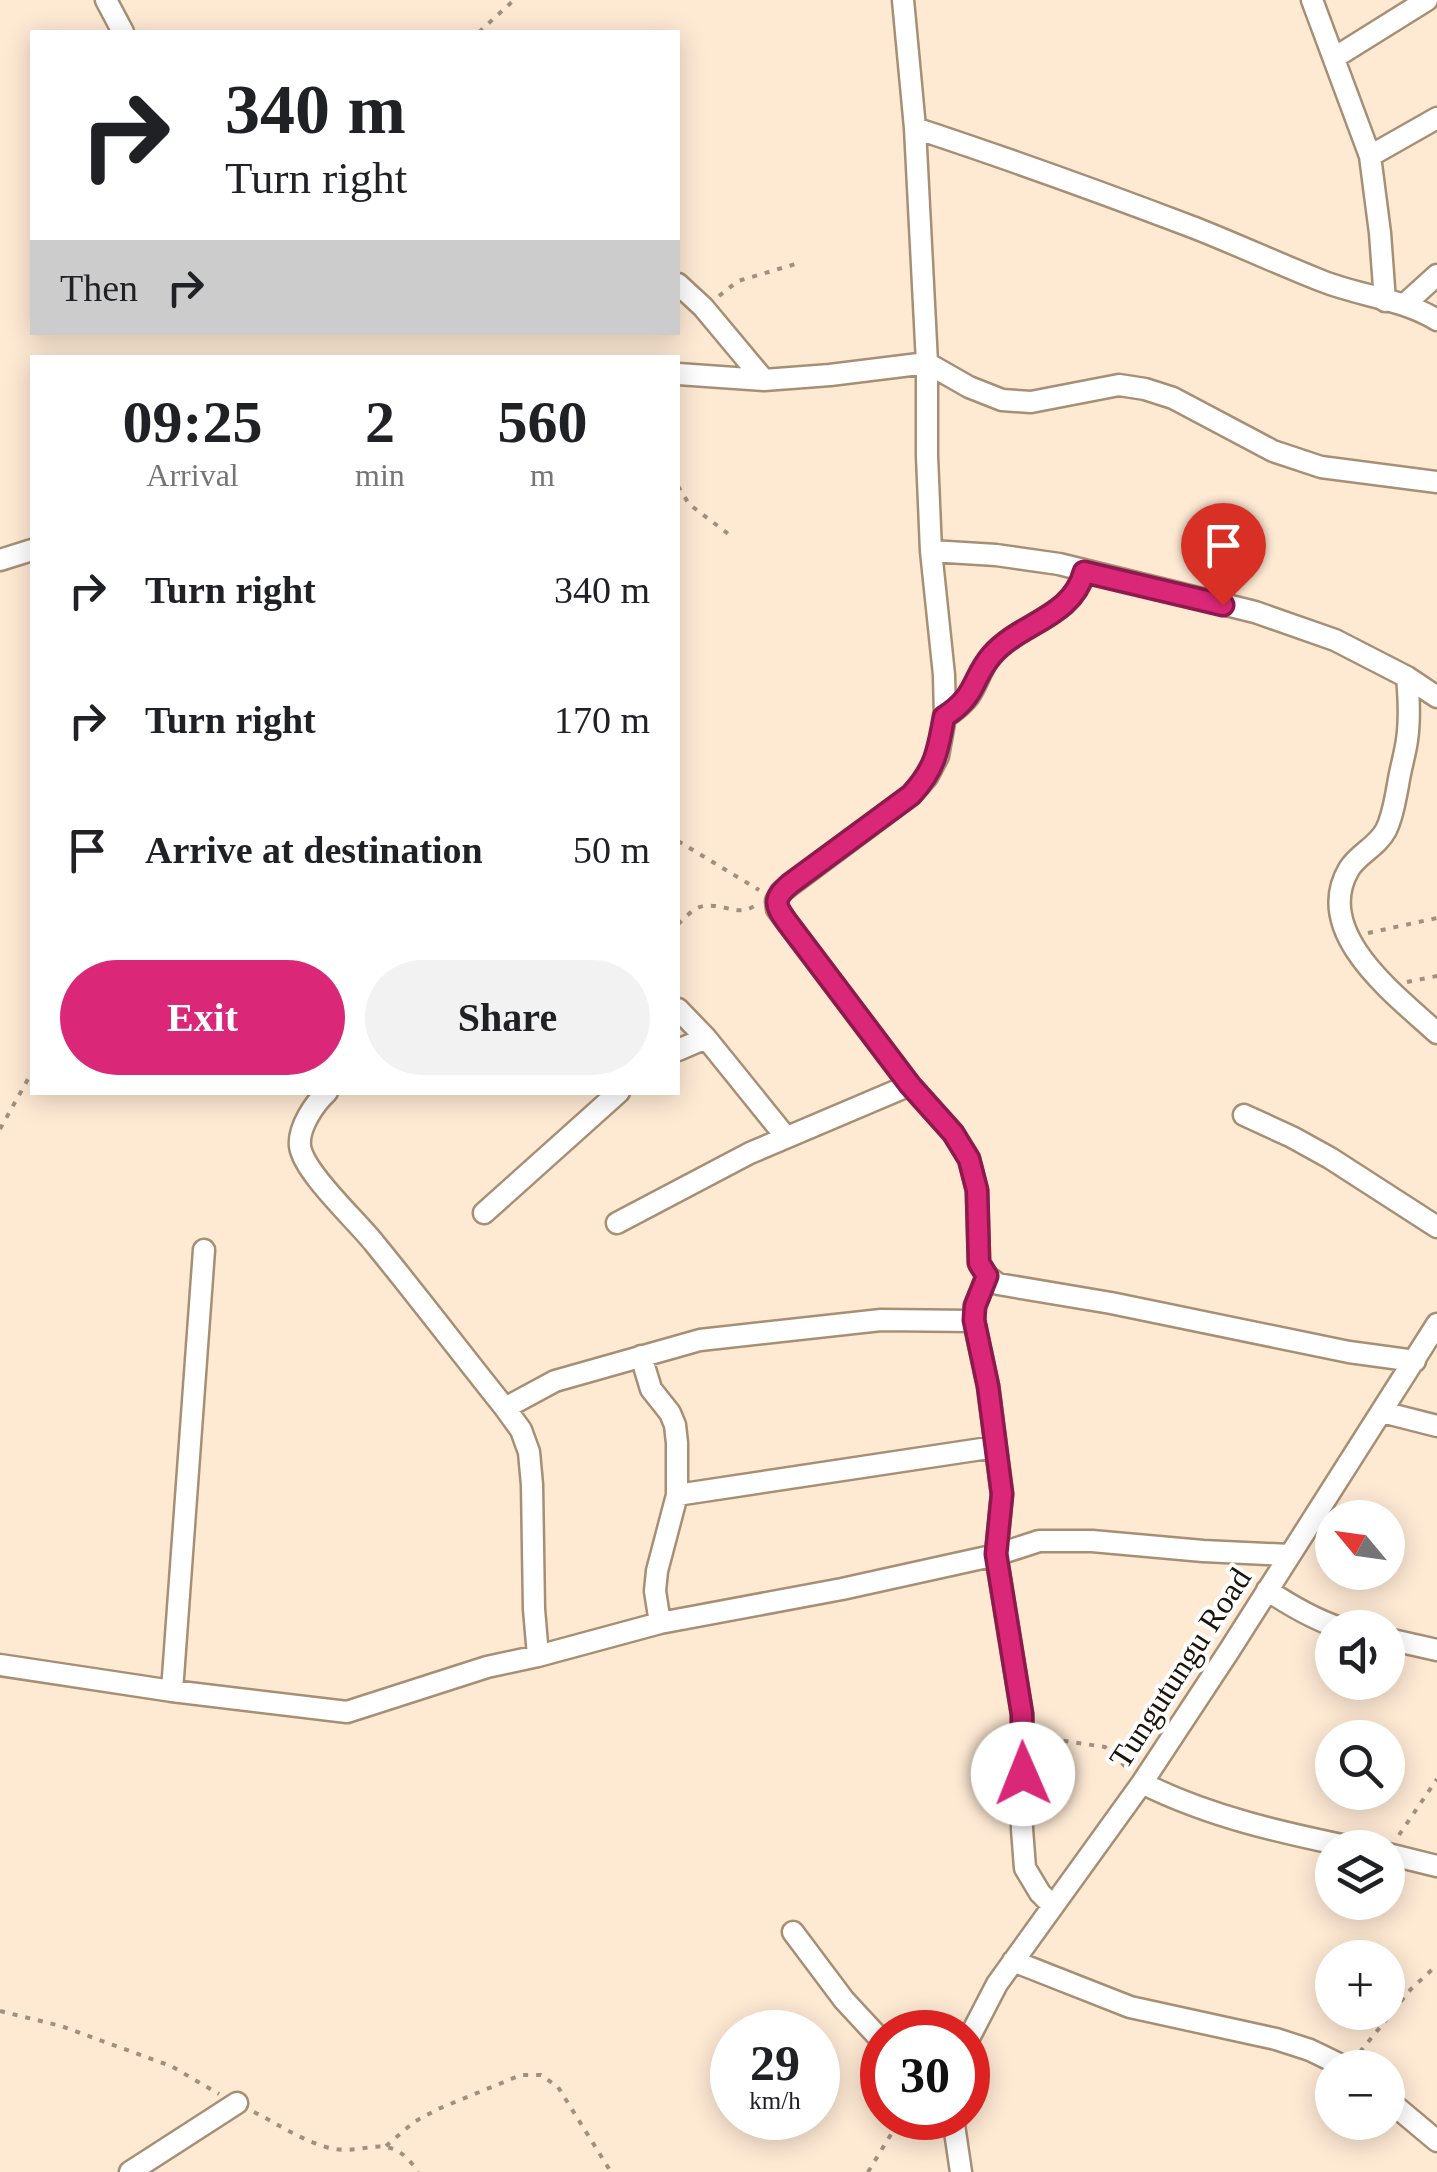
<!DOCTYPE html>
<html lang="en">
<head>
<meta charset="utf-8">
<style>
	:root { --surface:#fff; --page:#f2f2f2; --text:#202124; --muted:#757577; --accent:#db2777 }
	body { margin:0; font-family:Georgia,serif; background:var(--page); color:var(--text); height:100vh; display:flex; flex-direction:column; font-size:38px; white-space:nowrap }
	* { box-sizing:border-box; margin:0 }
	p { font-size:32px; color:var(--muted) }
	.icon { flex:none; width:55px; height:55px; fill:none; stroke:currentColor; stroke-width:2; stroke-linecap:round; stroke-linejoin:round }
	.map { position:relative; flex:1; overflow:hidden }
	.panel { position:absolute; left:30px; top:355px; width:650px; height:740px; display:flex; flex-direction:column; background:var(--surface); border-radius:0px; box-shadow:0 5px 25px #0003 }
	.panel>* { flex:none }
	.guide { position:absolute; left:30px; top:30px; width:650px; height:305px; border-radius:0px; box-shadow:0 5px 25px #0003; background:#fff; color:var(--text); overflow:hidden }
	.needle { width:65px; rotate:299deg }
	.fabs { position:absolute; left:1315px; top:1500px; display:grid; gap:20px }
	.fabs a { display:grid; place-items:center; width:90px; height:90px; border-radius:50%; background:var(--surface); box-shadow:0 5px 25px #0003; font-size:50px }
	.speed { position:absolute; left:710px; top:2010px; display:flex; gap:20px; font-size:50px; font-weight:700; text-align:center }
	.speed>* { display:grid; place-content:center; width:130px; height:130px; border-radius:50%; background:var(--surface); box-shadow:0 5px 25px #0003; line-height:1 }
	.speed small { font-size:25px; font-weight:400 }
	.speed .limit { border:15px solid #d22; background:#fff; color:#111 }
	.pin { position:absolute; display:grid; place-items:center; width:85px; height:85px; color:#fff; margin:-102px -42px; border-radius:50% 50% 50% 0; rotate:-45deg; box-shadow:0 0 10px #0007 }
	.pin .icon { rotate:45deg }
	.me { position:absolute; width:110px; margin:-55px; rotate:359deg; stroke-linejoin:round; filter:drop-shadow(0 0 8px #0008) }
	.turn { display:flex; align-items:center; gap:35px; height:210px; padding:0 30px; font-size:45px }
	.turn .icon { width:130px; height:130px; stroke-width:2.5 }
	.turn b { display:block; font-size:70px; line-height:85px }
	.then { display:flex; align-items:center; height:95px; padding:0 30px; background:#0003; gap:20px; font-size:38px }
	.eta { display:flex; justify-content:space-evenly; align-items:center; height:170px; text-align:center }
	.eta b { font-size:60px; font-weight:700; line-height:70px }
	.action { display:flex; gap:20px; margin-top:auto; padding:20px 30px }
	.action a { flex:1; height:115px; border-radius:60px; background:var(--accent); color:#fff; font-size:40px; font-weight:700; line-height:115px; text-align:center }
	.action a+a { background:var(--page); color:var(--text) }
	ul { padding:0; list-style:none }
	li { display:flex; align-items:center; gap:30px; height:130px; padding:0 30px }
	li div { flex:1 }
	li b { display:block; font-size:38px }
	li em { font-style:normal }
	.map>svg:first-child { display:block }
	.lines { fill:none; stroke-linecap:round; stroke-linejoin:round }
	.street-casing { stroke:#a78f75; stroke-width:25 }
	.path { stroke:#a0907f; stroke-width:4; stroke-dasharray:5 8; stroke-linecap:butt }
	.street { stroke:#fff; stroke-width:20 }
	.route-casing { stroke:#8e194d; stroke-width:25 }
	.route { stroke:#db2777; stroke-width:18 }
	.labels { text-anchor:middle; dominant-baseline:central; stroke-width:8; stroke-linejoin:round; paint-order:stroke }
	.street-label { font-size:32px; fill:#1c1309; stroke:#fff }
</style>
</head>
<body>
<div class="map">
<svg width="1437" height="2172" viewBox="0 0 1437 2172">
	<rect width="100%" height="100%" fill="#fee9d3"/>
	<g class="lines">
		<!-- street casing -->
		<g class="street-casing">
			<path id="street" d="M106,0L123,32
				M903,0L915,128L927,363V456L931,551L944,675L945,717L938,756L927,777L911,795L781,892L776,901L777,909L910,1085L953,1133L969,1159L977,1191L979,1263L987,1276L998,1284L1111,1303L1349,1352L1415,1361
				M1312,0L1370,156L1380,233L1385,301
				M1334,58L1427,0
				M915,128C1009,159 1103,193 1195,228C1238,245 1279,264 1322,281C1360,296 1403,299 1437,320
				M1370,156L1437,118
				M678,284L703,307L764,380
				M1405,304L1437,275
				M678,374L764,380L830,375L927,363L969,387L1002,400L1031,402L1119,385L1145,389L1173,398L1273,451L1321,467L1437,482
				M931,551L996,555L1059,564L1255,612L1335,640L1407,677L1437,697
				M0,560L32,550
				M1407,677C1409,698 1410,719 1407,740C1405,755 1400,770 1398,785C1395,800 1393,816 1386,830C1377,847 1358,854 1349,869C1311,933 1397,996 1437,1033
				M945,717C954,711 962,705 969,696C978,683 981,667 992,655C1021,622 1072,618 1085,571
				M678,1009L706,1038L786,1137
				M678,1050L706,1038
				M327,1092C314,1104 298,1128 300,1146C303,1172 358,1222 375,1244C419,1298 461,1353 505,1408L521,1430L529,1452L532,1485L534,1609L538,1656
				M1244,1115L1292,1137L1330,1158L1437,1227
				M484,1213L619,1092
				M617,1223L750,1153L910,1085
				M987,1276L975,1306L974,1321L988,1386L1002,1494L996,1555L1022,1714V1829L1025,1868L1040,1893L1053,1906
				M641,1356L651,1389L670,1413L675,1425L677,1443V1495L657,1571L655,1591L660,1623
				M505,1408L555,1381L700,1340L881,1320L974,1321
				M1382,1412L1437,1426
				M677,1495L995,1447
				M1267,1590C1291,1606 1313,1619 1340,1628
				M1388,1639L1437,1650
				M0,1665L172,1691L347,1712L487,1667L538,1656L660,1623L842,1589L996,1555L1039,1541H1092L1203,1551L1289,1555
				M172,1691L204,1250
				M1142,1783C1210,1817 1283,1833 1356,1848
				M1388,1854L1437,1866
				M793,1932L844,2000L882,2041
				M1013,1961L1130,2007L1276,2039L1310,2050L1347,2068
				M968,2040L997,1984L1142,1783L1229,1651L1437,1324
				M1388,2100L1437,2141
				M953,2118L961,2172
				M130,2172L237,2103"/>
		</g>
		<!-- path -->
		<path class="path" d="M479,32L514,0
			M719,296L738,281L799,263
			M678,486L689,504L731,536
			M678,841L759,890
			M678,924C685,918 694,907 704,906C725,903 740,919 758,903
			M1368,933L1437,918
			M1407,982L1437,976
			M0,1129L32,1072
			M1040,1731L1052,1739L1105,1747L1128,1769
			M1399,1835L1437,1779
			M0,2011L61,2026L171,2066L219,2094
			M1360,2052L1411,1989L1437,1965
			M254,2112C278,2124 299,2139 326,2147C365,2159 388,2126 418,2172
			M386,2146L414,2122L438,2109L521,2075H541L558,2087L611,2172
			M868,2172L901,2118"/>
		<!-- street -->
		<use href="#street" class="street"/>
	</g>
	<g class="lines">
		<!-- route casing -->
		<g class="route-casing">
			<path id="route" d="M1023,1774L1022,1714L996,1554L1002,1494L988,1386L974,1320L975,1306L987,1276L979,1263L977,1190L969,1159L953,1133L910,1085L787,922C774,904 773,899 790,884L911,795C935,769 938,751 944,717C978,695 971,679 992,655C1021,622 1072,618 1084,572L1223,605"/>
		</g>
		<!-- route -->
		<use href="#route" class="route"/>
	</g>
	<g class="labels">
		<!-- street labels -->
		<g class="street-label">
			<text transform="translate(1180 1668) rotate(-57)">Tungutungu Road</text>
		</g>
	</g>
</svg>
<div class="fabs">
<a><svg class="needle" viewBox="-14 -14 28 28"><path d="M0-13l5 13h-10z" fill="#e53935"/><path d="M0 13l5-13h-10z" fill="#757577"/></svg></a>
<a><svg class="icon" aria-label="sound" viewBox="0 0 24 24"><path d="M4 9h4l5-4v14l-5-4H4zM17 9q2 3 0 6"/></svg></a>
<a><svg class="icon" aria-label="search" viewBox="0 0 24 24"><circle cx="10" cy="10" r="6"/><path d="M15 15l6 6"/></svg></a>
<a><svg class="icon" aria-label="layers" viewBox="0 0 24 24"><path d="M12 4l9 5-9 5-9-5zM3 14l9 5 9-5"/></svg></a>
<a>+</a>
<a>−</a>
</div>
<div class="speed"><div>29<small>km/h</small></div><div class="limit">30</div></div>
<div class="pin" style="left:1223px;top:605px;background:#d93025"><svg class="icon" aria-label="arrive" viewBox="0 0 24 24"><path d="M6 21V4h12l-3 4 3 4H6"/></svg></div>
<svg class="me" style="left:1023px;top:1774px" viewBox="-20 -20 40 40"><circle r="19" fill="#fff"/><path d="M0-13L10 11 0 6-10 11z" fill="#db2777"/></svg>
<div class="guide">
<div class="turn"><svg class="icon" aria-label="right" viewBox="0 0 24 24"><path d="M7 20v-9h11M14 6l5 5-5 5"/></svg><div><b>340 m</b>Turn right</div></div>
<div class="then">Then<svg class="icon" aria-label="right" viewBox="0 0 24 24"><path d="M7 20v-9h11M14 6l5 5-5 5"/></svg></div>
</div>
<section class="panel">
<div class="eta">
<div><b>09:25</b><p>Arrival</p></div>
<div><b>2</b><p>min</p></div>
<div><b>560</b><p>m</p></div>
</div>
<ul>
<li><svg class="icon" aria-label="right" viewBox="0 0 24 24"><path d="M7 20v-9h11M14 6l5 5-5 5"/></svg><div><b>Turn right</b></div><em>340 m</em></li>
<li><svg class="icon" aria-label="right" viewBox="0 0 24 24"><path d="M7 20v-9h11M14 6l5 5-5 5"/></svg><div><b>Turn right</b></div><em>170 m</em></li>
<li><svg class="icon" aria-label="arrive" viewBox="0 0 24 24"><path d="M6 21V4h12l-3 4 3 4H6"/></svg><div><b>Arrive at destination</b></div><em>50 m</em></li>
</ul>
<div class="action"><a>Exit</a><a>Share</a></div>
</section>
</div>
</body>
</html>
